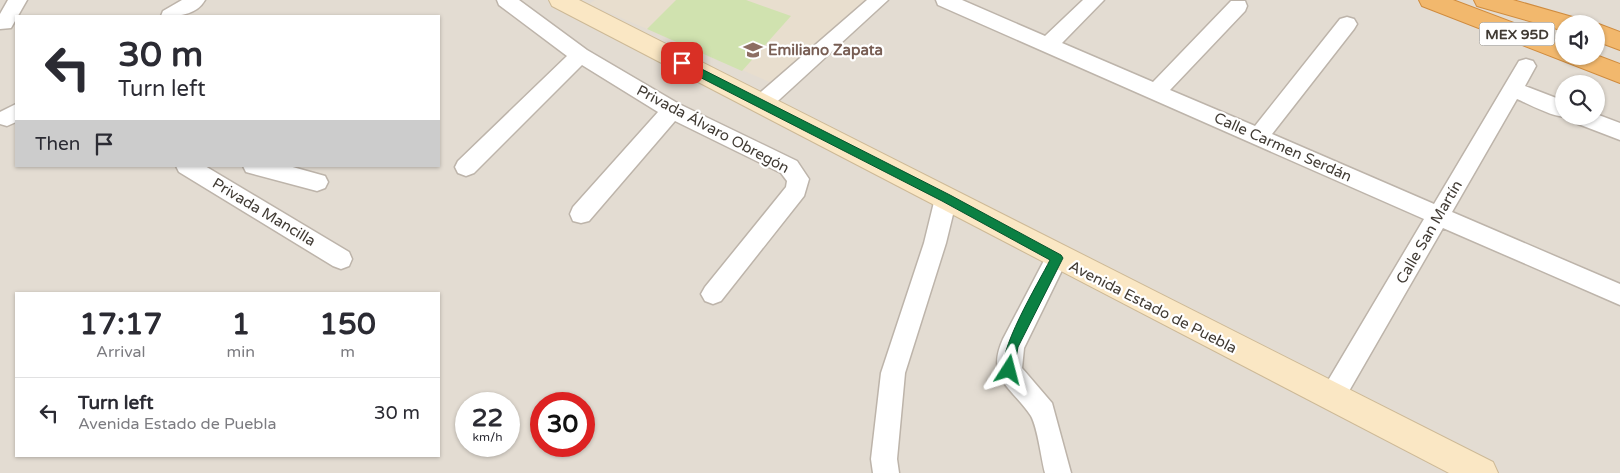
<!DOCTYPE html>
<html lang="en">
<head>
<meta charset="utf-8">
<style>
	:root { --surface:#fff; --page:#f2f2f3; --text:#2b2b33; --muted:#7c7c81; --line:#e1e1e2 }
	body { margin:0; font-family:"Varela Round",sans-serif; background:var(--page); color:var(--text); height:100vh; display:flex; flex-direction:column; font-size:19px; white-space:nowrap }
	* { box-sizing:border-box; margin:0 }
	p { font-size:16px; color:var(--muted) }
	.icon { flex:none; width:28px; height:28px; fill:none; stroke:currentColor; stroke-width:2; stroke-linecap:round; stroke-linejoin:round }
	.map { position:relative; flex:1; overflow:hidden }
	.panel { position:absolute; left:15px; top:292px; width:425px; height:165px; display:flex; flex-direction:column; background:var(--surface); border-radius:0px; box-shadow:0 1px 4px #0004 }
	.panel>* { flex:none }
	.hud { position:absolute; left:15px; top:15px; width:425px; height:152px; border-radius:0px; box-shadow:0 1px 4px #0004; background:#fff; color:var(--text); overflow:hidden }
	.fabs { position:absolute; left:1555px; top:15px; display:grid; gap:10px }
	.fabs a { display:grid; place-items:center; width:50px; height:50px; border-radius:50%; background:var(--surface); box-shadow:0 1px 4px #0004; font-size:25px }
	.speed { position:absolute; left:455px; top:392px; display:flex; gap:10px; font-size:25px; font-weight:700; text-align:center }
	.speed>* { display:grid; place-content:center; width:65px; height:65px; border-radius:50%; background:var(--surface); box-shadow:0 1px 4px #0004; line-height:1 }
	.speed small { font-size:12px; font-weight:400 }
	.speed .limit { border:8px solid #d22; background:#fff; color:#111 }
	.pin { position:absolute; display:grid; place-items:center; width:42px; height:42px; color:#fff; margin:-21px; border-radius:10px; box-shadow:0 2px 8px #0006 }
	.me { position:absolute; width:55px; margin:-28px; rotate:9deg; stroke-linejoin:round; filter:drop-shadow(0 0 4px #0008) }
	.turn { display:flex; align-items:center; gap:18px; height:105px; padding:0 20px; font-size:22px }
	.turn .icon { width:65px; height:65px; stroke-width:2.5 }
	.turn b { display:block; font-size:35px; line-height:42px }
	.then { display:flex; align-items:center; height:48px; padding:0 20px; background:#0003; gap:10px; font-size:19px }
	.eta { display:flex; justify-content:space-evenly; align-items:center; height:85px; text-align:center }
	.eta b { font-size:30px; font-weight:800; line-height:35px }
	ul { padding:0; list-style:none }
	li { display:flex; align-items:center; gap:15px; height:70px; padding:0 20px; border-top:1px solid var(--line) }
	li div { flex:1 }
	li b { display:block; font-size:19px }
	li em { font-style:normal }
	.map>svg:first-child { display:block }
	.residential { fill:#e3dcd2; fill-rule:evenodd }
	.education { fill:#e8dece }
	.green { fill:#d0e2af }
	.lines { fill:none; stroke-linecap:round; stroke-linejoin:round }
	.street-casing { stroke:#bdb4aa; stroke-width:3 }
	.secondary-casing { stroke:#cdb996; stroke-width:2 }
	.highway-casing { stroke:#cf8b3e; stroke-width:2 }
	.street { fill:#fff; fill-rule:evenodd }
	.secondary { fill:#fae7c4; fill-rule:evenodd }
	.highway { fill:#f2b86d; fill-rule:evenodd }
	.route { fill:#0b8043; stroke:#07532c }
	.labels { text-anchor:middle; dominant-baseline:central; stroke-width:4.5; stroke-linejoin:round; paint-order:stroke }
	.shield { fill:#fff; stroke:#7a7671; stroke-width:1 }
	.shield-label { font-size:14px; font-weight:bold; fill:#413b34 }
	.education-label { font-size:15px; font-weight:bold; fill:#785e54; stroke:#fff; text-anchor:start }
	.street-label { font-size:15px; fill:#413b34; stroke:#fff }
</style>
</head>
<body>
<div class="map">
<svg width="1620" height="473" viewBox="0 0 1620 473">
	<rect width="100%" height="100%" fill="#f0ebe3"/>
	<!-- residential -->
	<path class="residential" d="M0,0H1620V473H0ZM16,16H439V166H16ZM1564,24H1596V56H1564ZM1564,84H1596V116H1564ZM16,294H439V456H16ZM466,404H509V446H466ZM541,404H584V446H541Z"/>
	<!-- education -->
	<path class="education" d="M595,0H870L772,83L589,4Z"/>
	<!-- green -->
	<path class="green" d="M676,0H746L791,16L742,71L647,29Z"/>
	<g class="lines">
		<!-- street casing -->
		<g class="street-casing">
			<path id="street" d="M8,0H27L11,28L0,29V14Z
				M182,0H205C196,16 177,16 161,16L163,11Z
				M497,0H519L587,50L679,104L797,161L809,179L804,196L721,301L713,304L705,301L701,294L705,287L786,187L787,181L781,173L675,121L589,221L581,223L573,221L570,214L573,207L658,112L582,65L474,173L466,176L458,173L455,167L458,161L567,56L499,5Z
				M867,0H888L768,110L761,112L754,110L751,104L754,98Z
				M936,0H962L1045,36L1083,0H1104L1062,43L1153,82L1231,1H1245L1247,6L1245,11L1170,90L1255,126L1340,19L1347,17L1354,19L1357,24L1354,29L1272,134L1434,204L1519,61L1526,59L1533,61L1536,66L1525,86L1564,101V116H1569C1558,120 1529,104 1517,99L1452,212L1620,284V305L1443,228L1341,405L1332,409L1323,405L1319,397L1323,389L1424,219L938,5Z
				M16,104V122L7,126L0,124V112Z
				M1596,114L1620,123V140L1573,122L1570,116H1596Z
				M176,166H205L349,252L352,259L349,266L341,269L333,266L179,172Z
				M243,166H289L325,176L328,182L325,188L317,191L246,172Z
				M946,189L954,192L957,198L946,243L905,373L897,459L899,473H873L871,459L881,373L924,243L935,198L938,192Z
				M1057,248L1065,251L1068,258L1024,348L1022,368L1052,403L1071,473H1045C1041,458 1038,429 1031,416C1012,387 985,379 1003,339L1049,251Z"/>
		</g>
		<!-- secondary casing -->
		<g class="secondary-casing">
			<path id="secondary" d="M549,0H579L1493,462L1498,473H1449L552,6Z"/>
		</g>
		<!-- highway casing -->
		<g class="highway-casing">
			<path id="highway" d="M1419,0H1453L1564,42V56L1596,55L1620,64V83L1422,6Z
				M1474,0H1513L1576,18L1580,24H1564V31L1477,6Z
				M1596,23L1620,32V50L1596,41Z"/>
		</g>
		<!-- street -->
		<use href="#street" class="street"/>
		<!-- secondary -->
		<use href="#secondary" class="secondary"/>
		<!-- highway -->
		<use href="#highway" class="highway"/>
	</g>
	<!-- route -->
	<path class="route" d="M682,59L950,195L1061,255L1063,258L1018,347L1013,375L1009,376L1004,375C995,354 1039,282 1050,260L942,201L678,66V60Z"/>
	<!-- icons -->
	<defs>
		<g id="school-bare" transform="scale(1.5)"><path d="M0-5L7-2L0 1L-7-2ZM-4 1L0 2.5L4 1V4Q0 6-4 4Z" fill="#8d6e63" stroke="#fff" stroke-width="2.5" paint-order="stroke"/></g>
	</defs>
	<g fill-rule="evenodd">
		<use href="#school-bare" x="753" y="50"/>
	</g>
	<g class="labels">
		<!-- shield labels -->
		<rect class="shield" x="1479.5" y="22.5" width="75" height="23" rx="4"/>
		<g class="shield-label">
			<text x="1517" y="34">MEX 95D</text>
		</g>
		<!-- education labels -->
		<g class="education-label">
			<text x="768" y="50">Emiliano Zapata</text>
		</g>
		<!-- street labels -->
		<g class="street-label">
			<text transform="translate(713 129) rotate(28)">Privada Álvaro Obregón</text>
			<text transform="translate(1283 147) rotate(24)">Calle Carmen Serdán</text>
			<text transform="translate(264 212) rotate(31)">Privada Mancilla</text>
			<text transform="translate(1429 232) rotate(-60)">Calle San Martín</text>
			<text transform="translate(1153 307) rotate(27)">Avenida Estado de Puebla</text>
		</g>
	</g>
</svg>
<div class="fabs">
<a><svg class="icon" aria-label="sound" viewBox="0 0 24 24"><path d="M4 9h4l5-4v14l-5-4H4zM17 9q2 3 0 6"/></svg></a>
<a><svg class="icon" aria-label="search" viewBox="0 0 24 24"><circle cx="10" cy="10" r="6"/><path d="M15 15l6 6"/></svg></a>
</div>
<div class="speed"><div>22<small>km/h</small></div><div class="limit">30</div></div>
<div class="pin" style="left:682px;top:63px;background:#d93025"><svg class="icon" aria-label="arrive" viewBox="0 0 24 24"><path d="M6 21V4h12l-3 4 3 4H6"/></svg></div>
<svg class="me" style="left:1009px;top:370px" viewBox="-20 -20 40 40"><path d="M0-17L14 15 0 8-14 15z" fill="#0b8043" stroke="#fff" stroke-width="4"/></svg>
<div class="hud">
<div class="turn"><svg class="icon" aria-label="left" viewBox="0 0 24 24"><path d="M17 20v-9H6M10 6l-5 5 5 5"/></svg><div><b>30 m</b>Turn left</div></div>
<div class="then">Then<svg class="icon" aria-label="arrive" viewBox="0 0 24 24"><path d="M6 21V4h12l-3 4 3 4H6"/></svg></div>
</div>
<section class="panel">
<div class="eta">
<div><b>17:17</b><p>Arrival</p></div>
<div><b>1</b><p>min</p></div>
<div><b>150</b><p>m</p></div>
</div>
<ul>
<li><svg class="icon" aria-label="left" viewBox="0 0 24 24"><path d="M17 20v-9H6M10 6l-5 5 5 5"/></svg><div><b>Turn left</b><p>Avenida Estado de Puebla</p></div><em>30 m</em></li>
</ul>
</section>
</div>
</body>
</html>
